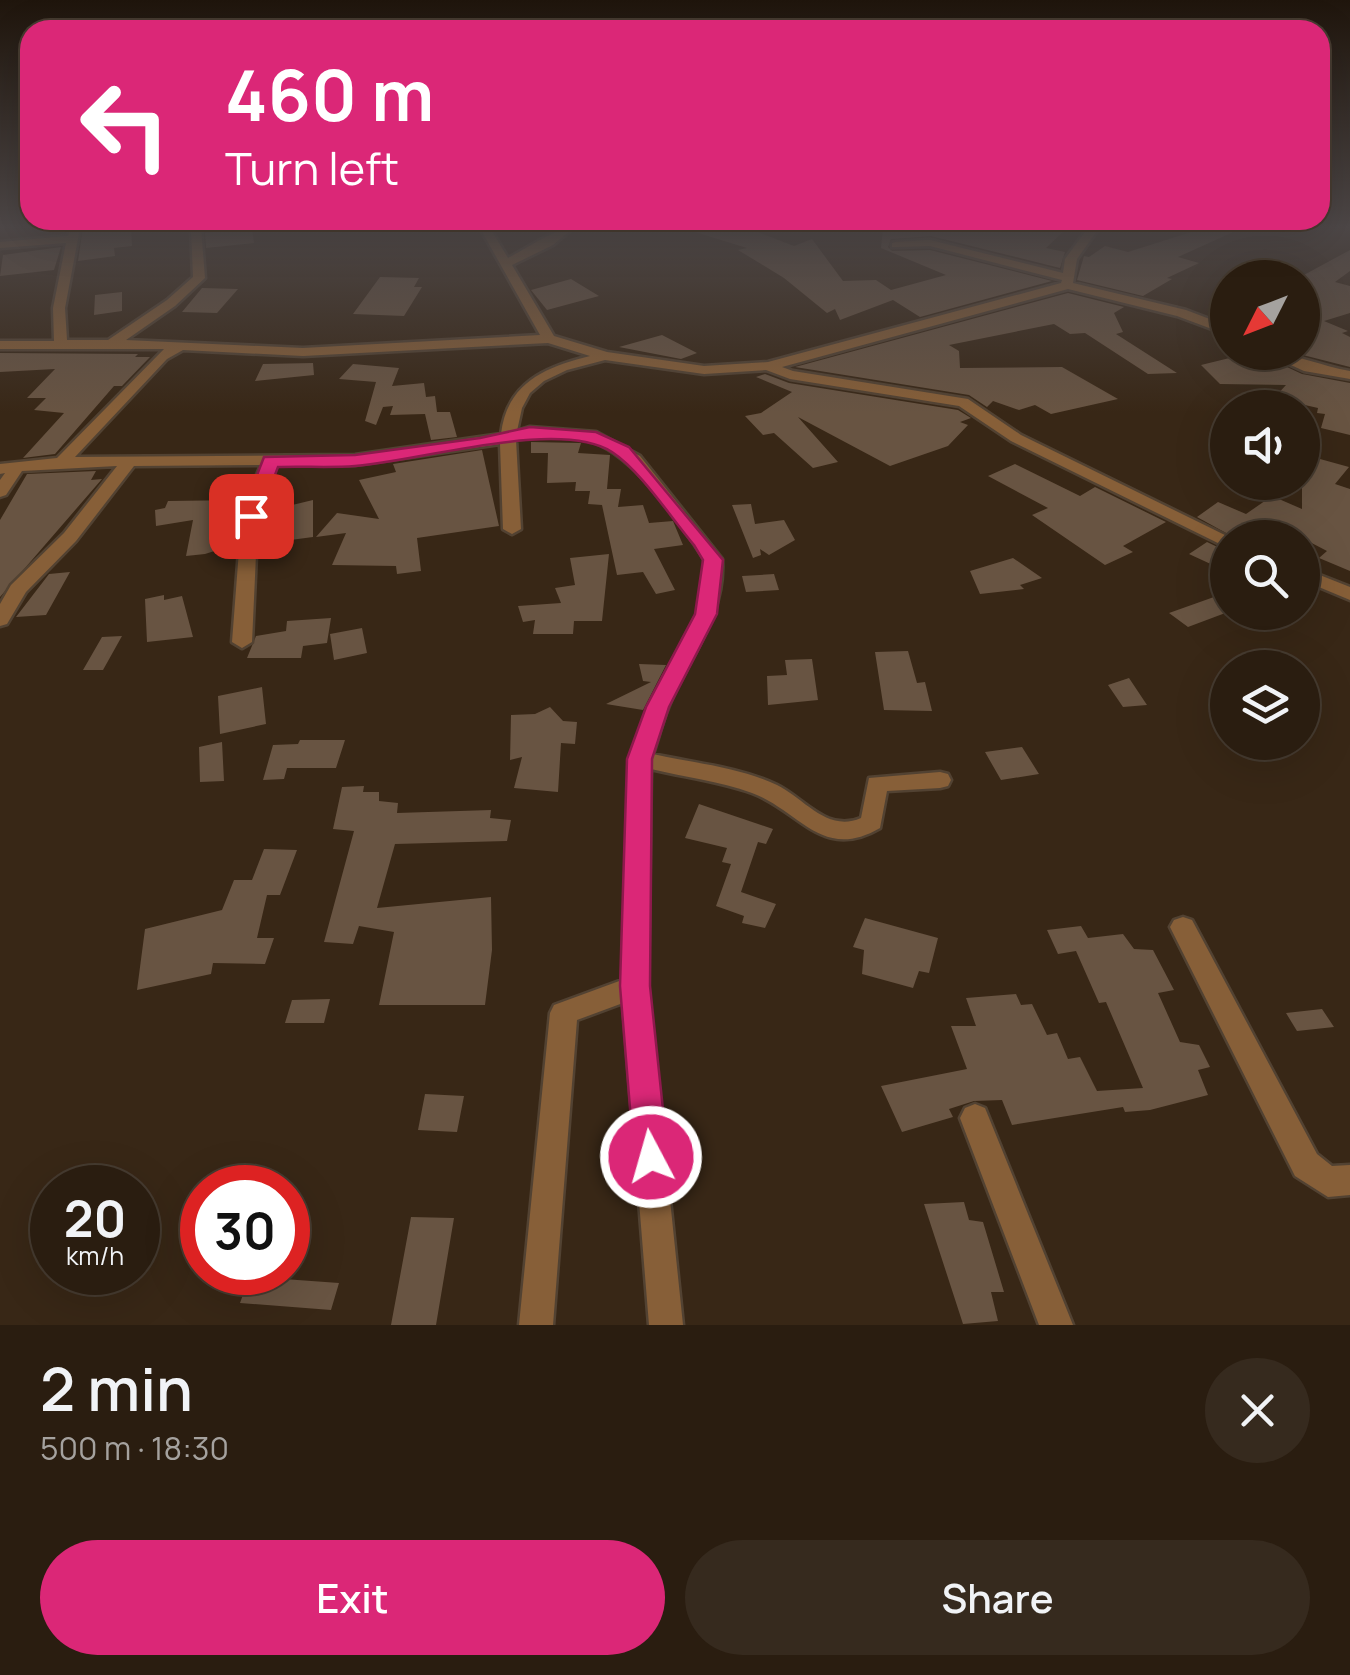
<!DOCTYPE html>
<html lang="en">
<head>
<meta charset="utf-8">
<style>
	:root { --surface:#2a1d10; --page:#362a1e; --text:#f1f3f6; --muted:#a5a29f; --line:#463b30; --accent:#db2777 }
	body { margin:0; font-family:Manrope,sans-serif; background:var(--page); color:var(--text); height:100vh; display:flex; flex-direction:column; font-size:38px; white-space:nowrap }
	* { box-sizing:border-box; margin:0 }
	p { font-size:32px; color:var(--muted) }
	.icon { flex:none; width:55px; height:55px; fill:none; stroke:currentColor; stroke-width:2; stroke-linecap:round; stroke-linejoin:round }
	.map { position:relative; height:1325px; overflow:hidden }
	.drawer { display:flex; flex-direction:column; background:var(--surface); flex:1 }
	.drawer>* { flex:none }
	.banner { position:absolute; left:20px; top:20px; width:1310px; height:210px; border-radius:30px; box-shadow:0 10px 40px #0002,0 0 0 2px var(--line); background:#db2777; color:#fff; overflow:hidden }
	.needle { width:65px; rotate:228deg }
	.buttons { position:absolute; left:1210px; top:260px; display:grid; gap:20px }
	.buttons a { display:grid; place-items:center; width:110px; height:110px; border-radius:50%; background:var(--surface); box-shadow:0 10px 40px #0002,0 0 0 2px var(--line); font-size:50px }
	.speed { position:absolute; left:30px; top:1165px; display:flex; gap:20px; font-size:50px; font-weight:700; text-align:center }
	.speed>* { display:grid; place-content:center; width:130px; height:130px; border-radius:50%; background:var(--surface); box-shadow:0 10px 40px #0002,0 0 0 2px var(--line); line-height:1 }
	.speed small { font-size:25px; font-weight:400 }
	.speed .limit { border:15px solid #d22; background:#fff; color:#111 }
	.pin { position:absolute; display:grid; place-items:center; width:85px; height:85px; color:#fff; margin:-42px; border-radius:20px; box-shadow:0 5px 15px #0006 }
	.me { position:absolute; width:110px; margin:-55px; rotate:354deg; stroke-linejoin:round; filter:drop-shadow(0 0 8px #0008) }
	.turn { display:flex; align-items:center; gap:35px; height:210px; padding:0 40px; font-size:45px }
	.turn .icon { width:130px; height:130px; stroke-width:2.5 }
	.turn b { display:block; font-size:70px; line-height:85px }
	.round { display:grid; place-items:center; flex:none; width:105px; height:105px; border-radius:52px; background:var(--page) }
	.summary { display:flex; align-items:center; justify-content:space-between; height:170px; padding:0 40px }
	h1 { font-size:60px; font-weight:600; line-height:75px }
	.primary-button { display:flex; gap:20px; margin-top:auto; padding:20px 40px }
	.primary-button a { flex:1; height:115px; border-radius:60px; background:var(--accent); color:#fff; font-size:40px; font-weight:600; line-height:115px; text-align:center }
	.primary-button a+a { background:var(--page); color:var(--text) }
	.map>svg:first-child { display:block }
	.building { fill:#685442 }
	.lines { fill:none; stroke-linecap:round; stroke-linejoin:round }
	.minor-casing { stroke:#524232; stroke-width:5 }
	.minor { fill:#875f38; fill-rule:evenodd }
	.route { fill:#db2777; stroke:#8e194d; stroke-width:2.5 }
</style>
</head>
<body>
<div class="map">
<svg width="1350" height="1325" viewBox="0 0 1350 1325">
	<rect width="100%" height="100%" fill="#382716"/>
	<!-- building -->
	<path class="building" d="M83,228H131L132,246L114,248L115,256L78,261Z
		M252,228L254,243L206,248L205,233Z
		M696,228H747L794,246L812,239L843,281L876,280L891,290L946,275L881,248L883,228H1067L1046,248L1065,252L1060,268L931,236L891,239L888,247L892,251L930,250L1052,281L920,317L893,300L840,320L835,309L827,313L784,278L738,250L747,248L695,232Z
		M1204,228H1242L1178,257L1199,263L1167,278L1172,279L1143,296L1077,280L1084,256L1089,257L1105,246L1128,252Z
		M61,247L54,270L0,276L3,255Z
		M1350,250V271L1335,282L1350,286V313L1324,321L1348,331L1342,333L1350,337V367L1299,354L1302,276Z
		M380,277L419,278L414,287H422L404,316L353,314Z
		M571,279L599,296L547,310L531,290Z
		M202,288L238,289L217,313L182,312Z
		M122,292V311L94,315L95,295Z
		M1068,293L1124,307L1114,313L1123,332L1116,334L1177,373L1148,374L1085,333L1070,334L1054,324L949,345L959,351L960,368L1062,367L1118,399L1051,414L1035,405L1019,410L993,401L987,407L969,395L795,367Z
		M662,335L697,353L681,359L619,347Z
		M1254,352L1302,374L1350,383V435L1321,428L1325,414L1317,413L1318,408L1274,398L1286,385L1220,384L1201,365Z
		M0,353L138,354L135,357H150L122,386H114L55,454L23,458L64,413L34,410L46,398H27L55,369L0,372Z
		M313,363L314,375L255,381L263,364Z
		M353,364L399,368L392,386L424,383L426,397L435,396L437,412H450L457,437L431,440L425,414L390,415L393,406L383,407L376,425L365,421L376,382L339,379Z
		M765,374L789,383L958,410L971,418L960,422L968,425L948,446L890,466L798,417L838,462L813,468L774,433L763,435L745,416L761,413L792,392L756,377Z
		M531,442L581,443L578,453L610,455L607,489H621L618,507L643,505L649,523L673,521L683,545L654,549L675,590L656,594L643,572L617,575L602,505L588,504L590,491H575L576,482L547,483L548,453H531Z
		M482,450L499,526L417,538L421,571L397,574L396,566L332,565L346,533L316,537L337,513L379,519L359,480L396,472L393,464Z
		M1302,454L1349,467L1335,484L1350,489V571L1319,558L1327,551L1302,538H1235L1197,517L1218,502L1246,514L1272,496L1302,509Z
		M1015,464L1080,496L1095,487L1166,522L1123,546L1133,552L1105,565L1032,515L1048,508L988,476Z
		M96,471L91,480L102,479L0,597V520L27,474Z
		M242,500L238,520H225L221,549L205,554L186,556L193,520L156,526L155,510L165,508L168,501Z
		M313,500V537L283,541L282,535L272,537L273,517L292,514L288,506Z
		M751,504L755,524L784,520L795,540L769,555L760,549L761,555L753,558L732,505Z
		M1207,542L1228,552V572L1189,554Z
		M609,554L602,621H574L573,634H533L535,620L523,622L518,606L561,603L555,588L575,585L570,558Z
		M1013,558L1042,578L1020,585L1024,589L980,594L970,571Z
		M70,572L46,615L16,617L49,574Z
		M774,574L779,590L746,592L742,576Z
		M1228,592V612L1188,627L1169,613Z
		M164,595V600L182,596L193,637L147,642L145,599Z
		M331,618L327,643L303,646L301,658H247L256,636L286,631L287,621Z
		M362,628L367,653L334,660L330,634Z
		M122,636L103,670H83L102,637Z
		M908,651L917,683L925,682L932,711L884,710L875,652Z
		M812,659L818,700L768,705L767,676L787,675L785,660Z
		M639,664L666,665L643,710L606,704L651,682L643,681Z
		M1129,678L1147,705L1123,707L1108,685Z
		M262,687L266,724L220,734L218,696Z
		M550,707L563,721L577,722L575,744L561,743L558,792L514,788L522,757L510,760L511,715L535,714Z
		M300,740H345L336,768H287L284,779L263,780L273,745L298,744Z
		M222,742L224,781L200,782L199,747Z
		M1022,747L1039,774L1001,780L985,752Z
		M364,786L363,792H379V801L398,803L397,813L491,810L490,818L511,820L507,841L395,844L377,908L491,897L492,950L485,1005H379L394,932L359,926L353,944L324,942L354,831L333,829L342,787Z
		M699,804L773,829L766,844L758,842L741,892L776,904L765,928L742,923L744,916L716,906L731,864L722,862L727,848L685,838Z
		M264,849L297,850L280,895H267L257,938H274L265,964L213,963L211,974L137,990L145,929L222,910L234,880H252Z
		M865,918L938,938L929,973L919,971L913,988L862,974L864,950L853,947Z
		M1081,926L1088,938L1123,934L1134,949L1153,950L1174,990L1158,993L1180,1042L1199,1045L1210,1067L1198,1070L1208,1095L1150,1110L1125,1112L1123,1107L1012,1125L1002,1100L974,1101L949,1109L953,1117L902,1132L881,1086L967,1069L951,1026H976L966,998L1016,994L1021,1005L1032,1004L1047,1035L1057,1033L1068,1059L1080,1057L1097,1091L1143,1088L1106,1002L1099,1003L1076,951L1058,954L1047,930Z
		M330,999L324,1023H285L292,1000Z
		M1322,1009L1334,1027L1297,1031L1286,1013Z
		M425,1094L464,1096L457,1132L418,1130Z
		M964,1202L969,1220L983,1222L1004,1292H991L998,1321L963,1324L924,1204Z
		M411,1217L454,1218L436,1325H391Z
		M251,1272H271L270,1278L339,1283L331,1310L240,1303Z"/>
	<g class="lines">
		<!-- minor casing -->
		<g class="minor-casing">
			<path id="minor" d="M70,228H80L65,308L67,340H108L167,300L193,277L191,228H201L205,278L175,306L126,340L303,348L540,335L480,228H490L508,258C526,249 556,228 573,228L553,245L512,265L554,336L607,352L704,366L768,362L1061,283L1062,280L930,246L892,247V243L896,242L930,240L1063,273L1065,259L1088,228H1099L1077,259L1073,283L1186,310L1228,326V335L1177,316L1068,289L782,367L793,371L968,399L1021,435L1231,538H1228V548L1011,441L959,406L790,379L766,370L704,374L605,360L567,370L544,381L530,393L522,408L517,431L530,427L596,432L640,456L722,559C726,616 688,658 668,708C662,723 658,739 653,754C693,763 739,767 777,785C804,798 827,833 861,818L869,778L940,772L948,774L951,780L948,786L940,788L887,791L880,828C822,862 799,810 752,793C719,781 684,777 651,769L648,987L683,1325H649L623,1003L577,1020L553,1325H519L550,1013L554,1005L622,980L629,759L648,707L697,614L705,578L704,559C681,523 634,456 593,442C575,436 534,436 516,440L521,529L512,534L503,529L500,444L355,465H277L258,511L252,642L242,648L232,642L242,511L261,465L134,466L76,541L26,592L7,624L0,626V604L11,585L64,533L117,466L22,471L6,495L0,497V480L5,473L0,474V464L57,458L164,349H0V341H54L53,308L66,243L0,248V242L68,236ZM548,343L590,356C545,367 507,383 501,434L355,455L75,457L167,359L183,350L303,356Z
				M1262,352C1291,352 1320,366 1350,371V379L1304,371Z
				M1302,568L1350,587V600L1302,580Z
				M1183,917L1192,920L1317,1154L1332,1166L1350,1165V1195L1328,1197L1295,1176L1170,927L1174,920Z
				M975,1104L985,1108L1073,1325H1039L960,1118L965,1108Z"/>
		</g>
		<!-- minor -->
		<use href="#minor" class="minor"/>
	</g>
	<!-- sky -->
	<linearGradient id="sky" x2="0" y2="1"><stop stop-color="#1f150c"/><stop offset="0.55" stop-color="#4d4747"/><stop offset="1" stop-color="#4d4747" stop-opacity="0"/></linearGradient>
	<rect width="1350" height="413" fill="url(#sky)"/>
	<!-- route -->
	<path class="route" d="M530,427L596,432L629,447L723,560L717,614L669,707L652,759L650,986L668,1157L663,1169L651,1173L639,1169L634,1157L620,986L627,759L646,707L695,614L703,560L694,545C672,519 640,470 612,452C559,418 421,461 355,466C330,468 303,466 278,467L258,520L241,516L264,457L355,455L480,438Z"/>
</svg>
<div class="buttons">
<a><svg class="needle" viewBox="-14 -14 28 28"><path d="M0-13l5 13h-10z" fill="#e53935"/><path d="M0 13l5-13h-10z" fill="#a5a29f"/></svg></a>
<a><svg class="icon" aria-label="sound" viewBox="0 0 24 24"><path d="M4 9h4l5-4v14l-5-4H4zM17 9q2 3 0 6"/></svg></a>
<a><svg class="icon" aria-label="search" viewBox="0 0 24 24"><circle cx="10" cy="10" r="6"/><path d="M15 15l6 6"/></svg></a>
<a><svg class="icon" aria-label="layers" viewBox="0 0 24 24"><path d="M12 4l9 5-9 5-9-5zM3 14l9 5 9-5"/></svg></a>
</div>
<div class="speed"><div>20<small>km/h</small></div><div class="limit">30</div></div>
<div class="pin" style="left:251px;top:516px;background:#d93025"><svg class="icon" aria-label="arrive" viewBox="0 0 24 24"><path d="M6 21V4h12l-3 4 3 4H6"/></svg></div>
<svg class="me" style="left:651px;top:1157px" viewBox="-20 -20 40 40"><circle r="17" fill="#db2777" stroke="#fff" stroke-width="3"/><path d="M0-11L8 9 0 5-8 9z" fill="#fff"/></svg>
<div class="banner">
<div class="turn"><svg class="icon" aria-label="left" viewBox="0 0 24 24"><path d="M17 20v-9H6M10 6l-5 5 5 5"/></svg><div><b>460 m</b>Turn left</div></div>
</div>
</div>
<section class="drawer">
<div class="summary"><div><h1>2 min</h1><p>500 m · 18:30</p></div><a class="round"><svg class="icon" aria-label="close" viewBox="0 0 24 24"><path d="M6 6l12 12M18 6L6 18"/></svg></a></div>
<div class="primary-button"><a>Exit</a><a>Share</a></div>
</section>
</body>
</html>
